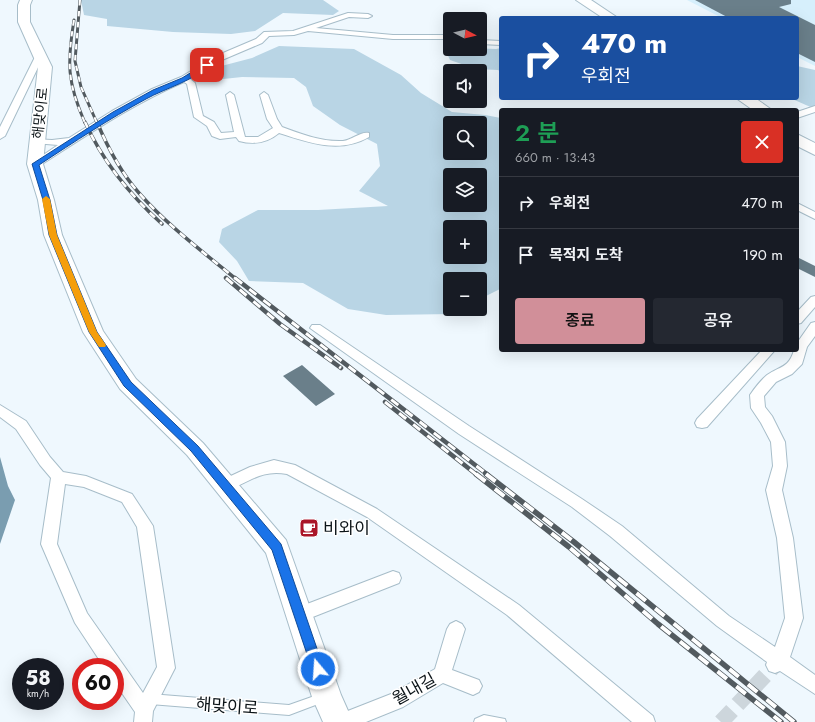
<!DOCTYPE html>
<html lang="ko">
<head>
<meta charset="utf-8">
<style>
	:root { --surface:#171b24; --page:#242831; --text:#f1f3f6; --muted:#9ea1a6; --line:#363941; --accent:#d18f99 }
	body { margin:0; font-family:Jost,"Noto Sans KR",sans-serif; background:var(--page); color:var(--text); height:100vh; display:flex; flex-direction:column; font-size:15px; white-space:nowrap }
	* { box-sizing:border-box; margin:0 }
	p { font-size:13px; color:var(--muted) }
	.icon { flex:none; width:22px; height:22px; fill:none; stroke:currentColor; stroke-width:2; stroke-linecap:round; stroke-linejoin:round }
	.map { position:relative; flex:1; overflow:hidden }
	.side { position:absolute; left:499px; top:108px; width:300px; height:244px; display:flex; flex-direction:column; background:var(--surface); border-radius:4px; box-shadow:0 4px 16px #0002 }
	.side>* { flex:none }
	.banner { position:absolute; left:499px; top:16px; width:300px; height:84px; border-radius:4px; box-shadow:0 4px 16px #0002; background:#1a4fa0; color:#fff; overflow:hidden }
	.needle { width:26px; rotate:97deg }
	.buttons { position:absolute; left:443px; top:12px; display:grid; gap:8px }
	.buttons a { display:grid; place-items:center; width:44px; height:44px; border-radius:4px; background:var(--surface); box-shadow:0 4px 16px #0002; font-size:20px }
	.speed { position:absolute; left:12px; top:658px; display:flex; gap:8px; font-size:20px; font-weight:700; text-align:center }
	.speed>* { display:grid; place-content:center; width:52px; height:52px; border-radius:50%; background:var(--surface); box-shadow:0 4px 16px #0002; line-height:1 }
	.speed small { font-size:10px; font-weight:400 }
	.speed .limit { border:6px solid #d22; background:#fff; color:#111 }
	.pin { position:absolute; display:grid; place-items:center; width:34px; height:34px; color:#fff; margin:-17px; border-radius:8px; box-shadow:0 2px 6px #0006 }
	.me { position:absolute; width:44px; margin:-22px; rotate:342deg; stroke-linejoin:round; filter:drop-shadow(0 0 3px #0008) }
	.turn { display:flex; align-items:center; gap:14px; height:84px; padding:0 16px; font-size:18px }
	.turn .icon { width:52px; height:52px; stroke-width:2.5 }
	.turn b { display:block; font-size:28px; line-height:34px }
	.round { display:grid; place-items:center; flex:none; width:42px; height:42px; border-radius:4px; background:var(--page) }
	.head { display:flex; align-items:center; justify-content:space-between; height:68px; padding:0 16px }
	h1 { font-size:24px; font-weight:600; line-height:30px; color:#1e9e55 }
	.primary-button { display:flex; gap:8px; margin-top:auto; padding:8px 16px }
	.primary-button a { flex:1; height:46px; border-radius:4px; background:var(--accent); color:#111; font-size:16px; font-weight:600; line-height:46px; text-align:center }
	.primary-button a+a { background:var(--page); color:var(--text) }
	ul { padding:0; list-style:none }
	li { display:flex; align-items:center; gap:12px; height:52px; padding:0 16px; border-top:1px solid var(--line) }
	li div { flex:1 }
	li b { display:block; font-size:15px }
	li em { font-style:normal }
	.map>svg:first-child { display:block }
	.built { fill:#d6effc }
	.green { fill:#b9d5e5; fill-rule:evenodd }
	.water { fill:#7a9db0 }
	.building { fill:#6a7f8a }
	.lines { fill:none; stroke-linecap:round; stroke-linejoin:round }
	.minor-tunnel { stroke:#cdd6dc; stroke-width:16; stroke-dasharray:16 8; stroke-linecap:butt }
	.service-casing { stroke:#a7bdc9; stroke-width:2 }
	.minor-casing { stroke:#a7bdc9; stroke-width:2 }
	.primary-casing { stroke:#a7bdc9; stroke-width:2 }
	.trunk-casing { stroke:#a7bdc9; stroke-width:2 }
	.service { fill:#fff; fill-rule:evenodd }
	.minor { fill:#fff; fill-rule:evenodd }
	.primary { fill:#fff; fill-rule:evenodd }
	.trunk { fill:#fff; fill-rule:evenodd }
	.rail-far3-casing { stroke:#525a5f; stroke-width:3 }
	.rail-far2-casing { stroke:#525a5f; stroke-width:3.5 }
	.rail-far1-casing { stroke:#525a5f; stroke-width:4.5 }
	.rail-casing { stroke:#525a5f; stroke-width:5.5 }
	.rail-far3 { stroke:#fff; stroke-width:2; stroke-dasharray:5.5; stroke-linecap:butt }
	.rail-far2 { stroke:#fff; stroke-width:2.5; stroke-dasharray:7; stroke-linecap:butt }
	.rail-far1 { stroke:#fff; stroke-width:3; stroke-dasharray:9; stroke-linecap:butt }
	.rail { stroke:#fff; stroke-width:4; stroke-dasharray:12; stroke-linecap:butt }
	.route { fill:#1a73e8; stroke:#114b97 }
	.slow { fill:#f59e0b }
	.labels { text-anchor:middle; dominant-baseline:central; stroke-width:3; stroke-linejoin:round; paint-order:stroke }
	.street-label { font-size:14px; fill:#0c1418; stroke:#fff }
	.near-poi-label { font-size:17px; fill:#0c1418; stroke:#fff; text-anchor:start }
	.near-street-label { font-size:17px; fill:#0c1418; stroke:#fff }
</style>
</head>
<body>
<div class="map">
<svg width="815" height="722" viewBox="0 0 815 722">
	<rect width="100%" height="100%" fill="#eff8fe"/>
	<!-- built -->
	<path class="built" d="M687,0H815V66L797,57V18H722Z"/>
	<!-- green -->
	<path class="green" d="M81,0H323L339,11L333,15L283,13L255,31L231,34L173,32L107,26V19L84,15Z
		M279,46L354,49L401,75L421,93L452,112L485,115L501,118V285L500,289L480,299V279H450V309H462L452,314L386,315L348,309L303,283L249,281L237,261L219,242L222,229L258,210H318L388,206L359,191L380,166L377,144L340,125L313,106L306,87L294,78L242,77L214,80L201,78L210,69L252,58ZM450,123H480V153H450ZM450,175H480V205H450ZM450,227H480V257H450Z
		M444,47L496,49L501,48V72L498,70L476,69L450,60Z
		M797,66L815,70V109L790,98H797Z"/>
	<!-- water -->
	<path class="water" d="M0,457L8,486L15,500L0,544Z"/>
	<!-- building -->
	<path class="building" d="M695,0H791V4L779,7L815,25V62L797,53V18H729Z
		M797,257L815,266V277L797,268Z
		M302,365L335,394L316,406L283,376Z"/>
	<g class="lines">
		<!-- minor-tunnel -->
		<path class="minor-tunnel" d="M721,722L774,666"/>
		<!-- service casing -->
		<g class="service-casing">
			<path id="service" d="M323,693L326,695L328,698L326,701L289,715L150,704L147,702L145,699L147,696L150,694L289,705Z
				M484,715L505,719L506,722H474L475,719Z"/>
		</g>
		<!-- minor casing -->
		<g class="minor-casing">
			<path id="minor" d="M348,13L368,14L372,16L368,18L349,17L316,28L393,35H450V39H393L308,31L294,35L269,36L262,43L222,60L190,79L195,83L203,116L214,122L221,133L234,132L226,95L230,92L234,95L245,137H258L273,128L267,119L260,95L264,92L268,95L277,119L282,127C301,134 321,142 343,141C352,140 361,131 369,133V137C340,154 310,143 279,133C267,143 254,145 239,141L236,137L220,139L212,136L207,126L194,117L187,84L184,82C132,104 86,136 39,166L35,167L30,164L58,145L34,143V139L52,140L69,138L112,111L152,89L181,77L216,56L256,39L264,32L293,31Z
				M480,40L501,41V45L480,44Z
				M36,55H42L43,57L5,136L0,139V127Z
				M815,106V112L797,118V112Z
				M797,203L815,212V219L797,210Z
				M815,296V307L801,323L797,324V312L811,297Z
				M815,322V336L807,347L802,364L792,374L776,382L764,396L765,407L772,416L785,442L787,466L782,490L793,538L803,618L790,657L815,675V694L780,671L775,673L769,671L766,665L767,662L717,626L610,536L572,507L459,434L310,328L312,325H320L469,426L582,499L622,526L729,616L775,647L785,618L777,538L766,490L773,466L771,442L761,423L751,408L750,395C754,389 761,380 767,375C780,366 789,368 794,350H797V343L811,323Z
				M762,350H775L707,427L702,428L697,427L695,423L697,419Z
				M0,405L26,421L50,457L63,472L86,476L132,494L153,526L175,668L153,711L152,722H134L135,712L115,683V667H104L75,623L41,544L51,478L40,465L16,429L0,417ZM65,484L84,487L122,502L137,527L157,667L143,693L87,613L57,544Z
				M274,460L295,465L377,509L519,605L653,716L655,722H632L507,615L367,517L287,474C260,469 249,483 225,491L220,489L218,485L220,481L250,467Z
				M393,571L399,573L401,578L399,583L300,622L294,619L292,614L294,609Z
				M456,621L462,624L465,629L452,670L479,680L482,686L479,692L473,695L443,683L403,707L366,722H333L335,716L391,694L435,669L447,629L450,624Z"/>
		</g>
		<!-- primary casing -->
		<g class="primary-casing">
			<path id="primary" d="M20,0H32L30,5V22L52,67L43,164L54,200L62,235L103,331L136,379L203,443L286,540L341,695L353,722H323L312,697L266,553L187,455L120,389L83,332L44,235L38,200L27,164L38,67L18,22V5Z"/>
		</g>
		<!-- trunk casing -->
		<g class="trunk-casing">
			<path id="trunk" d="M576,0H591L618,18H603Z
				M736,98H755L772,110H753Z
				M797,134L815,143V155L797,146Z"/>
		</g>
		<!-- service -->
		<use href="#service" class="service"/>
		<!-- minor -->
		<use href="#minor" class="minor"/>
		<!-- primary -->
		<use href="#primary" class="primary"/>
		<!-- trunk -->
		<use href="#trunk" class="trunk"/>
		<!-- rail-far3 casing -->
		<g class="rail-far3-casing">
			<path id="rail-far3" d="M80,0L75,61L81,87L97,123
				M74,20C67,63 67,82 85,123"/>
		</g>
		<!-- rail-far2 casing -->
		<g class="rail-far2-casing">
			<path id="rail-far2" d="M85,122C103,162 130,195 162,224
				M97,122C107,146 122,174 139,193C167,225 203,252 236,279"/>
		</g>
		<!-- rail-far1 casing -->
		<g class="rail-far1-casing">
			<path id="rail-far1" d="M226,278L280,324L341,368
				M235,278L488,475
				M385,402L477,475"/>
		</g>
		<!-- rail casing -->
		<g class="rail-casing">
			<path id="rail" d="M476,474L569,547L658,624L781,722
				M486,474L574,542L794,722"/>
		</g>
		<!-- rail-far3 -->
		<use href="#rail-far3" class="rail-far3"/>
		<!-- rail-far2 -->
		<use href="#rail-far2" class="rail-far2"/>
		<!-- rail-far1 -->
		<use href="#rail-far1" class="rail-far1"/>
		<!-- rail -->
		<use href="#rail" class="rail"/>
	</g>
	<!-- route -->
	<path class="route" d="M205,64L210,65C193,81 166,88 146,99C109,119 74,142 39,165L50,200L57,235L97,332L131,382L198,446L281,544L324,669L322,673L318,675L313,673L312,669L272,550L191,451L124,386L89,332L49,235L43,200L32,164L113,112L153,90L182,78Z"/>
	<!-- slow -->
	<path class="slow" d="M46,196L50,199L57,235L97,332L106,345L105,347H99L89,332L49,235L42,199Z"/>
	<!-- icons -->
	<defs>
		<g id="cafe-square" transform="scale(1)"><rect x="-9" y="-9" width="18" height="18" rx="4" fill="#aa1528" stroke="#fff"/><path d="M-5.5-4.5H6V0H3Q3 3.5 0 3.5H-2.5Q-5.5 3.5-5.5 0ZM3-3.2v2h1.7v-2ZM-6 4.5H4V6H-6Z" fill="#fff"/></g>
	</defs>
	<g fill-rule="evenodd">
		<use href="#cafe-square" x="309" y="528"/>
	</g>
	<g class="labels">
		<!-- street labels -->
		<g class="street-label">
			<text transform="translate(40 113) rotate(-84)">해맞이로</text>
		</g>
		<!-- near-poi labels -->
		<g class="near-poi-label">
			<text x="323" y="528">비와이</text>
		</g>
		<!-- near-street labels -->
		<g class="near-street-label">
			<text transform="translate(414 689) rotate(-29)">월내길</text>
			<text transform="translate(227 706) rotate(4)">해맞이로</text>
		</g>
	</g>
</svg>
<div class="buttons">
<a><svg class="needle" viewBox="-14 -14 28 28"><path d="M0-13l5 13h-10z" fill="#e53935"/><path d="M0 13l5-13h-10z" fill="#9ea1a6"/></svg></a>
<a><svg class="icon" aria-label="sound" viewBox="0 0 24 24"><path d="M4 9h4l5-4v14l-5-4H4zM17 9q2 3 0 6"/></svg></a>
<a><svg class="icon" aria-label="search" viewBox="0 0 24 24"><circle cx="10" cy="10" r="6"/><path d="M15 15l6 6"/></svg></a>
<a><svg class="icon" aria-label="layers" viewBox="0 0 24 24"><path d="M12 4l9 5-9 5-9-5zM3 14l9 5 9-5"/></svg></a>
<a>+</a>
<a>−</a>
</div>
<div class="speed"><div>58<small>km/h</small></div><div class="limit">60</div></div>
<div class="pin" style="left:207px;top:65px;background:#d93025"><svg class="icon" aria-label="arrive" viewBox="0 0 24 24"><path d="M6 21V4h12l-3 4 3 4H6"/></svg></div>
<svg class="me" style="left:318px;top:669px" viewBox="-20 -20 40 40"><circle r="17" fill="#1a73e8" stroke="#fff" stroke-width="3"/><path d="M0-11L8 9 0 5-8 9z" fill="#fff"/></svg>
<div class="banner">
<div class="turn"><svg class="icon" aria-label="right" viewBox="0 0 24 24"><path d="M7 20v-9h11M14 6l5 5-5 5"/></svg><div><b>470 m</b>우회전</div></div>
</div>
<section class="side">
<div class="head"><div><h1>2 분</h1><p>660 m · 13:43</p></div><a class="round" style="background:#d93025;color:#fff"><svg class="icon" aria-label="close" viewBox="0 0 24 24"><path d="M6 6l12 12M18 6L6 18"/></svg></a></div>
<ul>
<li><svg class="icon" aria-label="right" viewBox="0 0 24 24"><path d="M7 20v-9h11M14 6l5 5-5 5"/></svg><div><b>우회전</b></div><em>470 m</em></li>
<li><svg class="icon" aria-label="arrive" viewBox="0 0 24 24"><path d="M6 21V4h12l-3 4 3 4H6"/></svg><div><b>목적지 도착</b></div><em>190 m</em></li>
</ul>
<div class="primary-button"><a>종료</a><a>공유</a></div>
</section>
</div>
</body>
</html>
